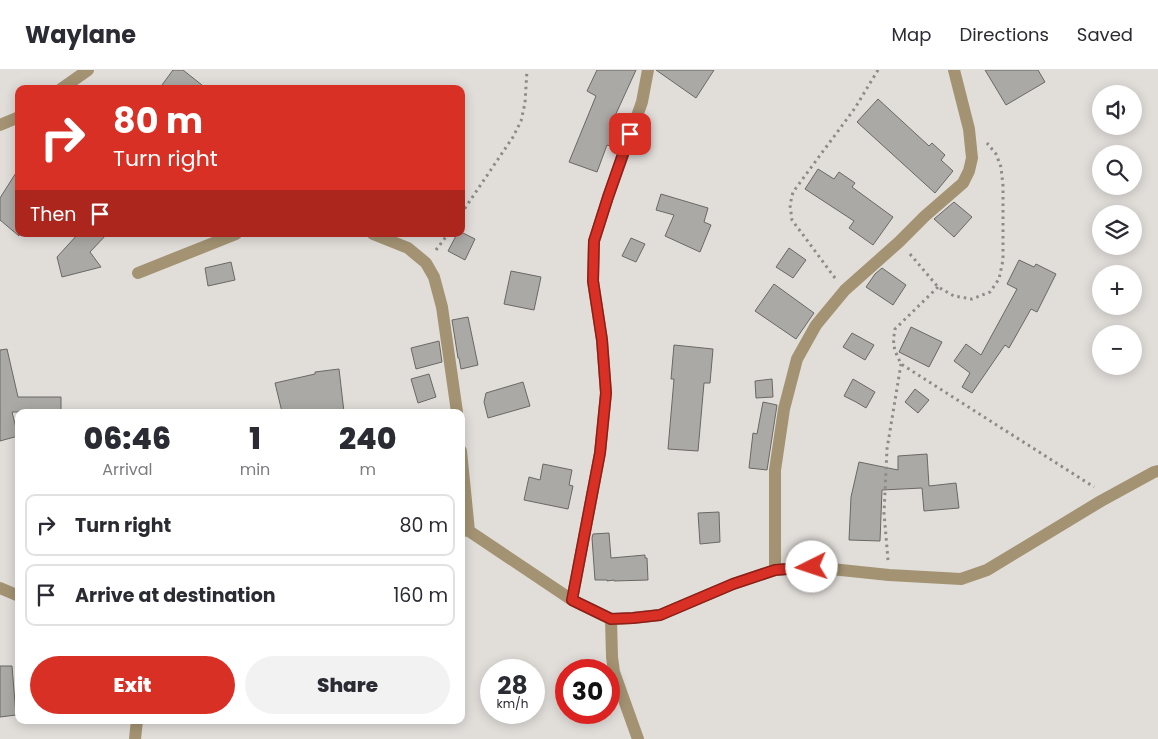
<!DOCTYPE html>
<html lang="en">
<head>
<meta charset="utf-8">
<style>
	:root { --surface:#fff; --page:#f2f2f3; --text:#2b2b33; --muted:#7c7c81; --line:#e1e1e2; --accent:#d93025 }
	body { margin:0; font-family:Poppins,sans-serif; background:var(--page); color:var(--text); height:100vh; display:flex; flex-direction:column; font-size:19px; white-space:nowrap }
	* { box-sizing:border-box; margin:0 }
	p { font-size:16px; color:var(--muted) }
	.icon { flex:none; width:28px; height:28px; fill:none; stroke:currentColor; stroke-width:2; stroke-linecap:round; stroke-linejoin:round }
	.map { position:relative; flex:1; overflow:hidden }
	.panel { position:absolute; left:15px; top:339px; width:450px; height:315px; display:flex; flex-direction:column; background:var(--surface); border-radius:10px; box-shadow:0 2px 12px #0003 }
	.panel>* { flex:none }
	.banner { position:absolute; left:15px; top:15px; width:450px; height:152px; border-radius:10px; box-shadow:0 2px 12px #0003; background:#d93025; color:#fff; overflow:hidden }
	.tools { position:absolute; left:1092px; top:15px; display:grid; gap:10px }
	.tools a { display:grid; place-items:center; width:50px; height:50px; border-radius:50%; background:var(--surface); box-shadow:0 2px 12px #0003; font-size:25px }
	.speed { position:absolute; left:480px; top:589px; display:flex; gap:10px; font-size:25px; font-weight:700; text-align:center }
	.speed>* { display:grid; place-content:center; width:65px; height:65px; border-radius:50%; background:var(--surface); box-shadow:0 2px 12px #0003; line-height:1 }
	.speed small { font-size:12px; font-weight:400 }
	.speed .limit { border:8px solid #d22; background:#fff; color:#111 }
	.pin { position:absolute; display:grid; place-items:center; width:42px; height:42px; color:#fff; margin:-21px; border-radius:10px; box-shadow:0 2px 8px #0006 }
	.me { position:absolute; width:55px; margin:-28px; rotate:266deg; stroke-linejoin:round; filter:drop-shadow(0 0 4px #0008) }
	.turn { display:flex; align-items:center; gap:18px; height:105px; padding:0 15px; font-size:22px }
	.turn .icon { width:65px; height:65px; stroke-width:2.5 }
	.turn b { display:block; font-size:35px; line-height:42px }
	.then { display:flex; align-items:center; height:48px; padding:0 15px; background:#0003; gap:10px; font-size:19px }
	.eta { display:flex; justify-content:space-evenly; align-items:center; height:85px; text-align:center }
	.eta b { font-size:30px; font-weight:800; line-height:35px }
	.cta { display:flex; gap:10px; margin-top:auto; padding:10px 15px }
	.cta a { flex:1; height:58px; border-radius:30px; background:var(--accent); color:#fff; font-size:20px; font-weight:800; line-height:58px; text-align:center }
	.cta a+a { background:var(--page); color:var(--text) }
	ul { padding:0; list-style:none }
	li { display:flex; align-items:center; gap:15px; height:62px; margin:0 10px 8px; padding:0 5px; border:2px solid var(--line); border-radius:10px }
	li div { flex:1 }
	li b { display:block; font-size:19px }
	li em { font-style:normal }
	header { display:flex; align-items:center; gap:30px; box-sizing:border-box; height:70px; padding:0 25px; background:var(--surface); border-bottom:1px solid var(--line) }
	header strong { font-size:24px }
	nav { display:flex; gap:28px; margin-inline-start:auto; font-size:18px }
	.map>svg:first-child { display:block }
	.building { fill:#aba9a5; stroke:#6a6865 }
	.lines { fill:none; stroke-linecap:round; stroke-linejoin:round }
	.path { stroke:#8d8b88; stroke-width:3; stroke-dasharray:2.5 4; stroke-linecap:butt }
	.street { stroke:#a39373; stroke-width:12 }
	.route-casing { stroke:#8d1f18; stroke-width:12 }
	.route { stroke:#d93025; stroke-width:9 }
</style>
</head>
<body>
<header>
<strong>Waylane</strong>
<nav><a>Map</a><a>Directions</a><a>Saved</a></nav>
</header>
<div class="map">
<svg width="1158" height="669" viewBox="0 0 1158 669">
	<rect width="100%" height="100%" fill="#e1deda"/>
	<!-- building -->
	<path class="building" d="M173,0H183L207,19H159Z
		M597,0H636L614,48L623,52L613,77L607,75L597,102L569,92L596,26L587,21Z
		M656,0H714L696,28Z
		M985,0H1038L1045,12L1006,35Z
		M878,29L929,76L932,73L945,85L941,90L953,101L935,123L857,52Z
		M19,98V166L0,150V128Z
		M818,99L834,109L839,102L855,113L852,117L893,147L873,175L849,158L854,151L805,119Z
		M661,124L708,138L704,152L711,155L700,182L665,166L674,145L656,140Z
		M954,132L972,147L954,167L934,149Z
		M461,162L475,169L465,190L448,181L457,164H461Z
		M78,164H107L90,182L101,197L62,207L57,187Z
		M631,168L645,174L636,192L622,186Z
		M789,178L806,190L793,208L776,197Z
		M1019,190L1034,197L1036,194L1056,204L1037,242L1031,239L1009,278L1005,275L972,323L962,317L970,303L954,291L966,274L981,285L1017,219L1007,214Z
		M231,192L235,210L208,216L205,198Z
		M882,198L906,215L893,235L866,217L875,204Z
		M511,201L541,207L534,240L504,234Z
		M774,214L814,243L796,269L755,241Z
		M468,247L478,295L461,299L459,288H458L452,250Z
		M911,257L942,272L929,297L899,282Z
		M852,263L874,275L865,290L843,277Z
		M439,271L442,292L416,299L411,278Z
		M674,275L713,279L710,313H704L698,381L668,379L674,309H671Z
		M7,279L18,327H61V342H12L18,366L0,371V280Z
		M339,299L344,342H282L275,313L315,304V302Z
		M429,304L436,327L418,333L411,309Z
		M772,309L773,327L756,328L755,311Z
		M853,309L875,322L866,338L856,332L844,326Z
		M523,312L530,336L488,348L484,332L486,323Z
		M915,319L929,330L918,343L905,332Z
		M763,332L777,335L767,400L749,398L753,363L757,364Z
		M927,384L929,416L956,413L959,438L924,441L922,418L882,420L880,471L849,470L851,427L859,392L898,400V386Z
		M543,394L572,400L569,415L573,416L568,439L524,430L529,407L540,410Z
		M719,442L720,472L700,474L698,443Z
		M609,463L611,488L645,485V488H647L648,510L614,511V510L607,511V510H595L592,468L593,464Z
		M0,596H12L16,645L0,647Z"/>
	<g class="lines">
		<!-- path -->
		<path class="path" d="M461,144L513,67L521,51L525,33L527,0
			M436,180L448,164
			M910,184L938,217L954,226L972,229L990,222L999,209L1003,190V116L1001,97L996,84L987,73
			M835,208L792,150L790,135L793,122L855,38L878,0
			M938,217L895,259C892,276 894,279 901,294L1094,417
			M888,490L884,443L887,379L901,294"/>
		<!-- street -->
		<path class="street" d="M61,19L88,0
			M0,55L19,47
			M373,164L408,178L426,193L434,207L442,237L457,342
			M138,203L236,164
			M461,381L469,461
			M461,460L469,461L572,530L611,549L633,548L660,545L733,514L775,500L812,497L889,505L961,509L987,500L1101,431L1154,402L1158,401
			M775,500V400L784,339L797,289L816,255L845,220L899,172L925,146L963,113L969,101L972,88L969,59L954,0
			M0,518L19,526
			M572,530L600,383L606,323L602,270L593,211L594,171L608,127L642,32L648,0
			M611,549L612,587L614,602L638,669
			M135,669L137,650"/>
	</g>
	<g class="lines">
		<!-- route casing -->
		<g class="route-casing">
			<path id="route" d="M630,64L608,127L594,171L593,211L602,270L606,323L600,383L572,530L611,549L633,548L660,545L733,514L775,500L812,497"/>
		</g>
		<!-- route -->
		<use href="#route" class="route"/>
	</g>
</svg>
<div class="tools">
<a><svg class="icon" aria-label="sound" viewBox="0 0 24 24"><path d="M4 9h4l5-4v14l-5-4H4zM17 9q2 3 0 6"/></svg></a>
<a><svg class="icon" aria-label="search" viewBox="0 0 24 24"><circle cx="10" cy="10" r="6"/><path d="M15 15l6 6"/></svg></a>
<a><svg class="icon" aria-label="layers" viewBox="0 0 24 24"><path d="M12 4l9 5-9 5-9-5zM3 14l9 5 9-5"/></svg></a>
<a>+</a>
<a>−</a>
</div>
<div class="speed"><div>28<small>km/h</small></div><div class="limit">30</div></div>
<div class="pin" style="left:630px;top:64px;background:#d93025"><svg class="icon" aria-label="arrive" viewBox="0 0 24 24"><path d="M6 21V4h12l-3 4 3 4H6"/></svg></div>
<svg class="me" style="left:812px;top:497px" viewBox="-20 -20 40 40"><circle r="19" fill="#fff"/><path d="M0-13L10 11 0 6-10 11z" fill="#d93025"/></svg>
<div class="banner">
<div class="turn"><svg class="icon" aria-label="right" viewBox="0 0 24 24"><path d="M7 20v-9h11M14 6l5 5-5 5"/></svg><div><b>80 m</b>Turn right</div></div>
<div class="then">Then<svg class="icon" aria-label="arrive" viewBox="0 0 24 24"><path d="M6 21V4h12l-3 4 3 4H6"/></svg></div>
</div>
<section class="panel">
<div class="eta">
<div><b>06:46</b><p>Arrival</p></div>
<div><b>1</b><p>min</p></div>
<div><b>240</b><p>m</p></div>
</div>
<ul>
<li><svg class="icon" aria-label="right" viewBox="0 0 24 24"><path d="M7 20v-9h11M14 6l5 5-5 5"/></svg><div><b>Turn right</b></div><em>80 m</em></li>
<li><svg class="icon" aria-label="arrive" viewBox="0 0 24 24"><path d="M6 21V4h12l-3 4 3 4H6"/></svg><div><b>Arrive at destination</b></div><em>160 m</em></li>
</ul>
<div class="cta"><a>Exit</a><a>Share</a></div>
</section>
</div>
</body>
</html>
